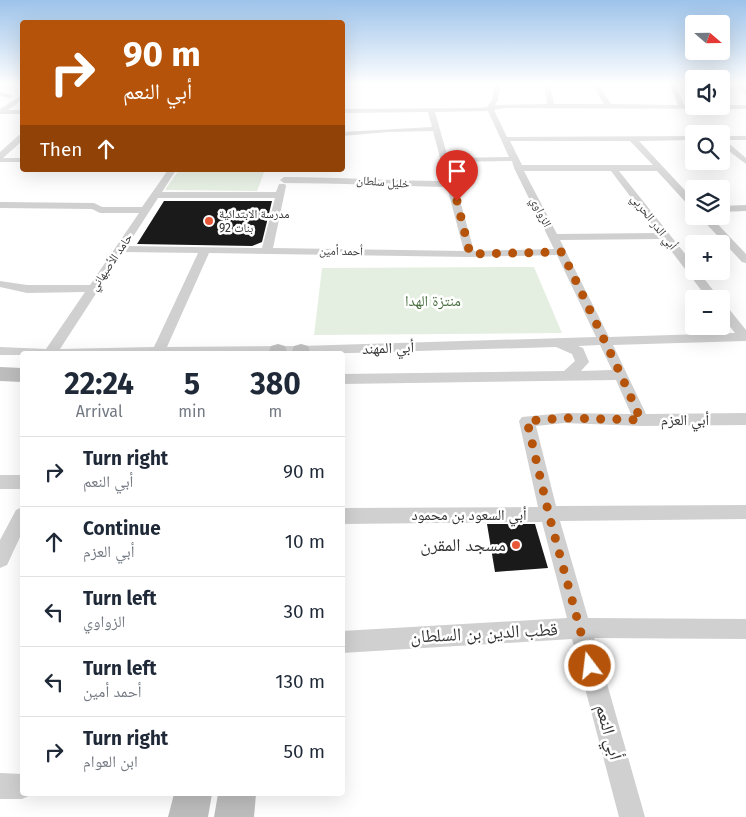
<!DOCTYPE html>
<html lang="en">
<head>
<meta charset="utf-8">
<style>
	:root { --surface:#fff; --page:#f6f6f7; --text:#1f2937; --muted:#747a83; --line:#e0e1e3 }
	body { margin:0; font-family:"Fira Sans","Noto Naskh Arabic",sans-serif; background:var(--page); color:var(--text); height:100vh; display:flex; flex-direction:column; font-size:19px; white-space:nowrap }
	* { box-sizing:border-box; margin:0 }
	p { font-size:16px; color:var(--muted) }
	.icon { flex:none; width:28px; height:28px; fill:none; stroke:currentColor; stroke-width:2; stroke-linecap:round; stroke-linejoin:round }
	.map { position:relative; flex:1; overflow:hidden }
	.details { position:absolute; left:20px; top:351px; width:325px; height:445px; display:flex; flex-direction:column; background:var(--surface); border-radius:5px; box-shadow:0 5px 20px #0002 }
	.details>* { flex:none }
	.top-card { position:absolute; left:20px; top:20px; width:325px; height:152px; border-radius:5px; box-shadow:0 5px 20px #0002; background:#b45309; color:#fff; overflow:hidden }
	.needle { width:32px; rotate:110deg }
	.tools { position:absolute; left:685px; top:15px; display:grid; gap:10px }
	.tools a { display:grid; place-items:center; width:45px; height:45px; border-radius:5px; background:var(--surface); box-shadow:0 5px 20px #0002; font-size:25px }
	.pin { position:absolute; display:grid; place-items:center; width:42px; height:42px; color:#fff; margin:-51px -21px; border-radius:50% 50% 50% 0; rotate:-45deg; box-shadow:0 0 5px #0007 }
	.pin .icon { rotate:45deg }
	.me { position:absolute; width:55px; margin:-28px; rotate:345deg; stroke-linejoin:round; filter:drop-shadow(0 0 4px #0008) }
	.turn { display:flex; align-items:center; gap:18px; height:105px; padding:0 20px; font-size:22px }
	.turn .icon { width:65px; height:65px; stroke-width:2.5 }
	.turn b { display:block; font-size:35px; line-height:42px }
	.then { display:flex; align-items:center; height:48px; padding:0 20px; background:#0003; gap:10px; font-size:19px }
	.eta { display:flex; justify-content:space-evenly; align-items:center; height:85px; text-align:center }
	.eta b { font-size:30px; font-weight:700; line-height:35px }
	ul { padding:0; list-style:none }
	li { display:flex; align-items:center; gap:15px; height:70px; padding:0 20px; border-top:1px solid var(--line) }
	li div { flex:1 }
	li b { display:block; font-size:19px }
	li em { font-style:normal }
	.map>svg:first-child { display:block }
	.green { fill:#e5efe1 }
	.building { fill:#1a1a1a }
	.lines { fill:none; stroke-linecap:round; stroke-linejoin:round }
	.street { fill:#d0d0d0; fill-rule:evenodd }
	.secondary { fill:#bdbdbd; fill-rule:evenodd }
	.route { stroke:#b45309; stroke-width:9; stroke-dasharray:0 16.2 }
	.poi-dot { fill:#e65838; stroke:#fff; stroke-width:2 }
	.labels { text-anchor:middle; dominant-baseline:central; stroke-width:5; stroke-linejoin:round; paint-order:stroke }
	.far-street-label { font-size:12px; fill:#333; stroke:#fff }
	.far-poi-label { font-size:12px; fill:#333; stroke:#fff; text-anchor:start }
	.park-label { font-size:15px; fill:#496f3f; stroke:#fff }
	.street-label { font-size:15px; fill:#333; stroke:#fff }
	.near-poi-label { font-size:18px; fill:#333; stroke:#fff; text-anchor:end }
	.near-street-label { font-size:18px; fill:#333; stroke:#fff }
</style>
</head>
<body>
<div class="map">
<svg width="746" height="817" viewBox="0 0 746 817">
	<rect width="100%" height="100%" fill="#fff"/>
	<!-- green -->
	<path class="green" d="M179,170H265L257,191L165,190Z
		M534,267L562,333L314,335L322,268Z"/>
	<!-- building -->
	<path class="building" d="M164,201H272L262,242L252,246L137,244Z
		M487,524H535L548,568L495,572Z"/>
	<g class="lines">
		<!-- street -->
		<path class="street" d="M495,84H501L498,100L495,105L547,104L544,84H550L554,104H604L592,84H598L611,104L678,105L669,84H675L684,105H746V109L504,108L494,110L507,137L694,136V140L639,141L694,200V209L691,208L657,171H619L694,265V271H698L720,299H708L662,239L560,240L609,337L735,333L721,315V303L725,304L746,330V341L613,345L646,414L746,413V425L641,426L564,423L536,426L556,506L746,505V519L560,521L588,618L746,619V639L594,638L645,817H619L572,639L342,653V631L567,618L542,522L342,524V508L538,507L519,421L522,417L564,413L631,414L616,380L342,384V374L564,371L575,361L572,354L556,347L317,354L0,355V347L46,349L85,292L27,293L0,287V281L27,285H90L139,213H100L92,209L0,208V202L94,203L102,207H142L168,170H176L162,192H276L279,184H285L286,186L273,248L464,251L447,187C393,186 339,183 284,183L280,180L284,177C338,177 392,181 446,181L433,131L388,132L342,136V132L432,127L428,112L342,113V109L480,108L487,107L492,100ZM488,111L509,157L448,158L435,112ZM510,141H630L653,165H522ZM512,161L514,168L554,249L474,251L456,186L457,184L455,182L449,162ZM524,171H611L658,233L557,234ZM158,198H275L262,248L127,246ZM123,252L198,253L154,347L60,349ZM209,253L470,257L557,255L596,337L301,346L167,347ZM600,345L612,370L581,371L589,362L583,348L578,346Z
			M737,84H743L746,89V96Z
			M0,92L12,95L13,96L10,98L0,96Z
			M22,95V100L8,110H22V114H0V109Z
			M19,135H22V141L3,158H22V162H0V152Z
			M721,136H746V140H725L746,158V164L721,145Z
			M746,205V211L721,212V206Z
			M699,216H710L746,254V263L742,262Z
			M0,475H22V489H0Z
			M22,507V533L7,565L0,568V540L16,510Z
			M0,773L22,774V794L31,795L22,799H0Z"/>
		<!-- secondary -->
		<path class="secondary" d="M278,344L285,346L288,354H268L271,346Z
			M301,344L308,346L311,354H291L294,346Z
			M0,367L22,368V382L0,381Z
			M174,794H212L208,817H168Z
			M218,794H256L254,817H214Z"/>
	</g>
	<!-- sky -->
	<linearGradient id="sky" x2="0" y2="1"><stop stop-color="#9dc3ea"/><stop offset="0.42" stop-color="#fff"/><stop offset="1" stop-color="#fff" stop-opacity="0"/></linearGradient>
	<rect width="746" height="199" fill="url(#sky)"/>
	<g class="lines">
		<!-- route -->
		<path class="route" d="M457,201L470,254L562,252L621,375L641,420L564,418L527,421L549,515L590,666"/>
	</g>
	<!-- markers -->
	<g class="poi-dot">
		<circle cx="209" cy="221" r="5"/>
		<circle cx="516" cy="545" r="5"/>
	</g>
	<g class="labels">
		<!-- far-street labels -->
		<g class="far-street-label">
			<text transform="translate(383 182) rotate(4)">خليل سلطان</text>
			<text transform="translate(541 212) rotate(63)">الزواوي</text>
			<text transform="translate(654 222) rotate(52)">أبي الدر الحربي</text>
			<text transform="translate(341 251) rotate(1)">أحمد أمين</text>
			<text transform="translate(111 262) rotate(-56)">حامد الأصبهاني</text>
		</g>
		<!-- far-poi labels -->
		<g class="far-poi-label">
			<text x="219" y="214">مدرسة الابتدائية<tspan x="219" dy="14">92 بنات</tspan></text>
		</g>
		<!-- park labels -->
		<g class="park-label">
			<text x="433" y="301">منتزة الهدا</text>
		</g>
		<!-- street labels -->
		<g class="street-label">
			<text transform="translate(388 348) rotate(-2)">أبي المهند</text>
			<text x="685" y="420">أبي العزم</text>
			<text x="469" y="515">أبي السعود بن محمود</text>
		</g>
		<!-- near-poi labels -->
		<g class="near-poi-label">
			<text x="506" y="545">مسجد المقرن</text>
		</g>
		<!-- near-street labels -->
		<g class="near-street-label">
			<text transform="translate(484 633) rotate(-3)">قطب الدين بن السلطان</text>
			<text transform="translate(609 732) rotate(75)">أبي النعم</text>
		</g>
	</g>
</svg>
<div class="tools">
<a><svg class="needle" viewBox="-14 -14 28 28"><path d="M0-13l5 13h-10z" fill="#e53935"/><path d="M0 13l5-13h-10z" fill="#747a83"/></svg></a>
<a><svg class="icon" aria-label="sound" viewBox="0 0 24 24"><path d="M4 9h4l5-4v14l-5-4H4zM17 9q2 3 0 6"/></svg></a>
<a><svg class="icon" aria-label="search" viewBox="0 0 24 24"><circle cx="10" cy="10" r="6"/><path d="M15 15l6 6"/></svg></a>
<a><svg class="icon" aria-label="layers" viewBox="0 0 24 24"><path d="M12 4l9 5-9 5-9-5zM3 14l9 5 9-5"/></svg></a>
<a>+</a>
<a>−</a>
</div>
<div class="pin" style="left:457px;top:201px;background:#d93025"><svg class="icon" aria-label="arrive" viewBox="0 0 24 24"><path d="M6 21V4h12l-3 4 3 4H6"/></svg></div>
<svg class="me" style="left:590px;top:666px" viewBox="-20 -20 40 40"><circle r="17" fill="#b45309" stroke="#fff" stroke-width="3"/><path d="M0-11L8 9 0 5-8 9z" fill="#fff"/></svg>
<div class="top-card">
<div class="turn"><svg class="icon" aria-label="right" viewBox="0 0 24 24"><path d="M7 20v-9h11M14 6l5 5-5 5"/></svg><div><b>90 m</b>أبي النعم</div></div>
<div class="then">Then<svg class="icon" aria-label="ahead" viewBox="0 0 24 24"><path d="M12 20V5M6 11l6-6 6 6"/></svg></div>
</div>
<section class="details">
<div class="eta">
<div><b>22:24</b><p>Arrival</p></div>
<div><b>5</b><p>min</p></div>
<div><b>380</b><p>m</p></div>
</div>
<ul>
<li><svg class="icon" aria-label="right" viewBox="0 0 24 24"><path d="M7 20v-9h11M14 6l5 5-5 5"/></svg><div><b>Turn right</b><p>أبي النعم</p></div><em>90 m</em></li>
<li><svg class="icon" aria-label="ahead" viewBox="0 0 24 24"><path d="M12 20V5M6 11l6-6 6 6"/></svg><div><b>Continue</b><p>أبي العزم</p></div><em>10 m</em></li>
<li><svg class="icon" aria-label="left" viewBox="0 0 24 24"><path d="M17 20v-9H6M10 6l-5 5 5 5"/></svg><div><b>Turn left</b><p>الزواوي</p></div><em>30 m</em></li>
<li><svg class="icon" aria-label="left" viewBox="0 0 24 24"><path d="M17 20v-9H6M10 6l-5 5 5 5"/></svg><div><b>Turn left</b><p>أحمد أمين</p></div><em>130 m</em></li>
<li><svg class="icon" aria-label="right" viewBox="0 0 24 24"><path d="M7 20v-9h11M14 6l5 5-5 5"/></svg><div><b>Turn right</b><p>ابن العوام</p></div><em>50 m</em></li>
</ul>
</section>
</div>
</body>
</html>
